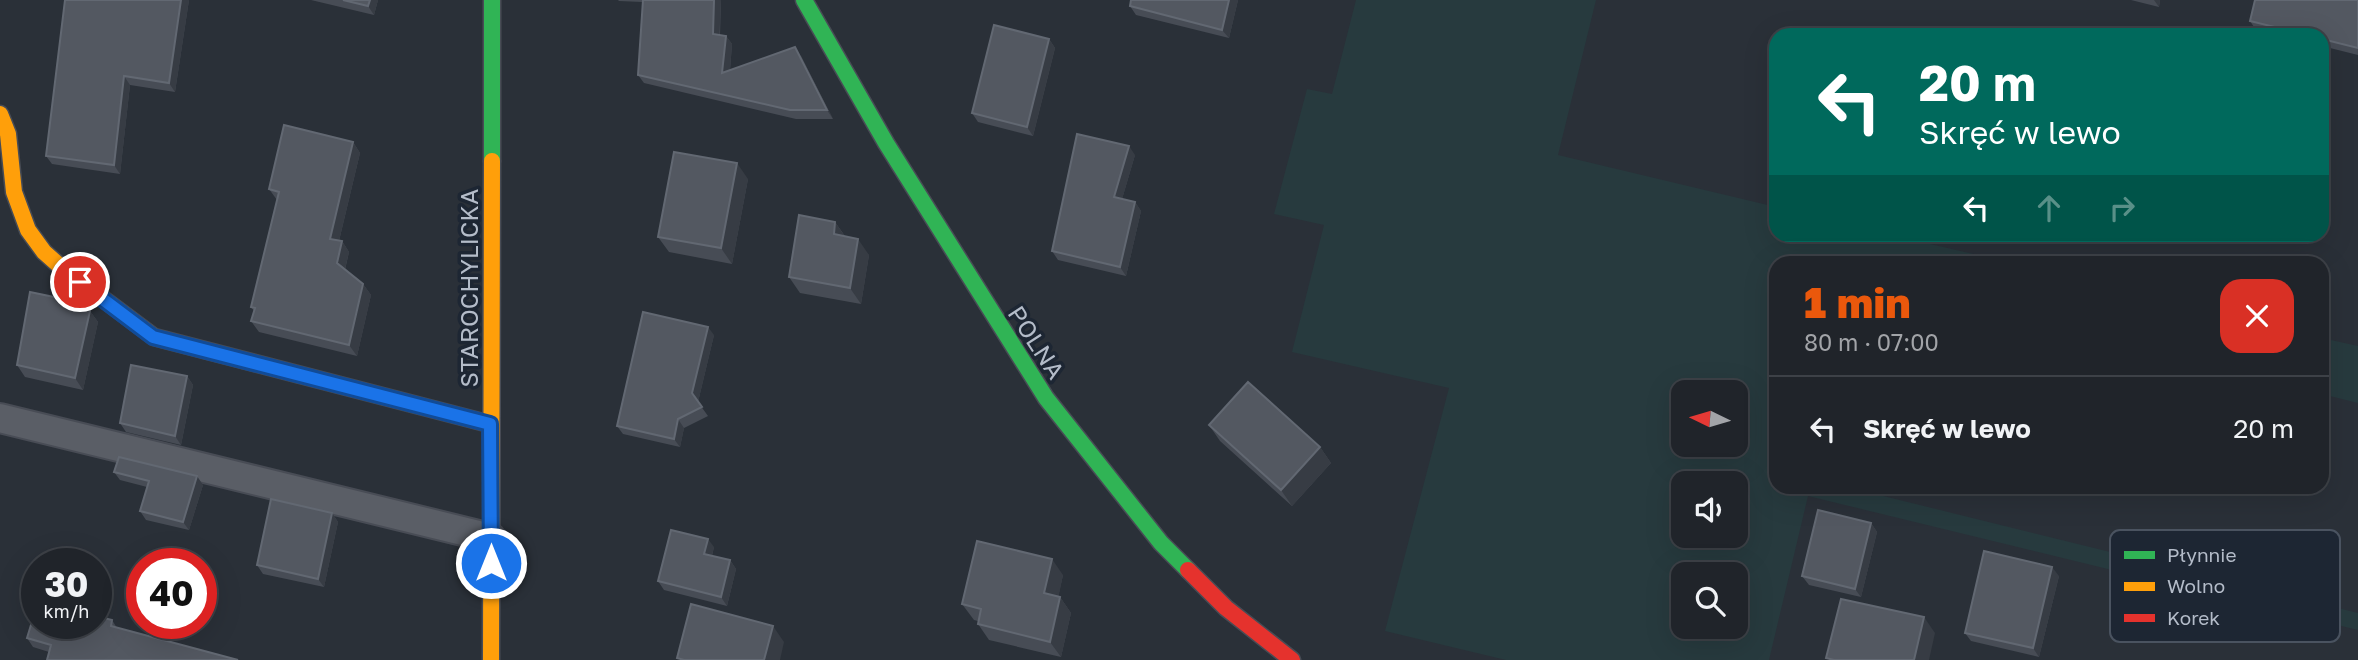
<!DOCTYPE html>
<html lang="pl">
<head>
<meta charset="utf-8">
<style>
	:root { --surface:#20242a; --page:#282c32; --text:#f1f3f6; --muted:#a2a4a8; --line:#3d4147; --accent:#ea580c }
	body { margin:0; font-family:"Golos Text",sans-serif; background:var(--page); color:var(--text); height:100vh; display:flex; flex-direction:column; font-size:26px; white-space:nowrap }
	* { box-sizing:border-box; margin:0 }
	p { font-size:23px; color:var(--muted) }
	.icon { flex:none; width:38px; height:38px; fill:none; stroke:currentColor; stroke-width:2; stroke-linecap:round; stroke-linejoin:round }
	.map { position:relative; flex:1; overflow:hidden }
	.details { position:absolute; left:1769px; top:256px; width:560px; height:238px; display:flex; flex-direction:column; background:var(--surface); border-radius:21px; box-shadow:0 7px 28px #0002,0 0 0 2px var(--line) }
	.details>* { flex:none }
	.top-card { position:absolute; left:1769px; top:28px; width:560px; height:214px; border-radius:21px; box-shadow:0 7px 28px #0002,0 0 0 2px var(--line); background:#00695c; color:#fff; overflow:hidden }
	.needle { width:46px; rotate:275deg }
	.tools { position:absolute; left:1671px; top:380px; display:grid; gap:14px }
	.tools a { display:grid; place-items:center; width:77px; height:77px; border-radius:14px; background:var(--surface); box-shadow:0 7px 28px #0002,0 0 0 2px var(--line); font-size:35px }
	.speed { position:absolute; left:21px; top:548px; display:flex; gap:14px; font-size:35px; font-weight:700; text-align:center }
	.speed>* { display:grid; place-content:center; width:91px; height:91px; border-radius:50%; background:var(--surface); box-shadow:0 7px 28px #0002,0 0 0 2px var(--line); line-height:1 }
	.speed small { font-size:18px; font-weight:400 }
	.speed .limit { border:10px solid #d22; background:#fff; color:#111 }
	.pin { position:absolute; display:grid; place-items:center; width:60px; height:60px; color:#fff; margin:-30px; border:4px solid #fff; border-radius:50%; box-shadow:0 2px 7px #0007 }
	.me { position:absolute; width:77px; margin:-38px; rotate:0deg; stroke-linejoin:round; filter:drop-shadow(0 0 5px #0008) }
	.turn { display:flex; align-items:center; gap:24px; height:147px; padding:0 35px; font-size:32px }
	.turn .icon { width:91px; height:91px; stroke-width:2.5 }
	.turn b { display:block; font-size:49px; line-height:60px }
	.lanes { display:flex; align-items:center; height:66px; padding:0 35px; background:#0003; justify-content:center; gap:35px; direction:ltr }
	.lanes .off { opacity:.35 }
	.round { display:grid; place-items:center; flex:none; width:74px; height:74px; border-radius:21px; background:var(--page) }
	.summary { display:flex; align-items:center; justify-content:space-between; height:119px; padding:0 35px }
	h1 { font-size:42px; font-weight:800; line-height:52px; color:var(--accent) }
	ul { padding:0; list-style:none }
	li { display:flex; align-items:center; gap:21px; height:105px; padding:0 35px; border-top:2px solid var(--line) }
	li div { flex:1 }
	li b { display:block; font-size:26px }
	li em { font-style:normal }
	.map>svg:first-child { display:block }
	.green { fill:#273a3e; fill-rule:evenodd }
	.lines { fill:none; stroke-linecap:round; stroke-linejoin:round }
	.lane-casing { stroke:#484c55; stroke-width:32 }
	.fast-casing { stroke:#484c55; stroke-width:19 }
	.slow-casing { stroke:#484c55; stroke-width:19 }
	.jam-casing { stroke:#484c55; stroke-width:19 }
	.lane { stroke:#5a5e66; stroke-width:28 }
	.fast { stroke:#30b455; stroke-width:16 }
	.slow { stroke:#ff9f0a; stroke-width:16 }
	.jam { stroke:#e5322d; stroke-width:16 }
	.wall { fill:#474c55 }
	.shaded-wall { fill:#373c44 }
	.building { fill:#535861; stroke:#626872; stroke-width:2 }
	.route-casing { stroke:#114b97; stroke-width:18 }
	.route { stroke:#1a73e8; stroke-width:12 }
	.labels { text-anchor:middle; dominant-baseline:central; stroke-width:7; stroke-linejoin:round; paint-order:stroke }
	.street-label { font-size:24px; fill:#b4bcc9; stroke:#1d2633 }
	.key { fill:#1d2633; stroke:#4a5360; stroke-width:2 }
	.key-label { font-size:19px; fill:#b4bcc9 }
</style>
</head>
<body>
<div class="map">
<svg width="2358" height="660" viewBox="0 0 2358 660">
	<rect width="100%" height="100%" fill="#2a3038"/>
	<!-- green -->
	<path class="green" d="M1356,0H1596L1558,155L1776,207V234L1891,235L2008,262H1776V486L1864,487L1863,491L2358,613V630L1808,496L1769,660H1506L1385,631L1449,388L1292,352L1324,225L1274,214L1307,89L1332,94ZM1736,392V444H1684V392ZM1736,483V536H1684V483ZM1736,574V626H1684V574Z
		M2322,338L2358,346V403L2322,394Z"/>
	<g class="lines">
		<!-- lane casing -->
		<g class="lane-casing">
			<path id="lane" d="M0,418L491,538"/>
		</g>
		<!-- fast casing -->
		<g class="fast-casing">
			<path id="fast" d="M804,0L886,143L1046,398L1161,543L1188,570
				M492,161V0"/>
		</g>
		<!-- slow casing -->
		<g class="slow-casing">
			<path id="slow" d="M0,114L8,134L14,192L28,230L44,252L62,268L154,337L490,424
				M491,660L492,161"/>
		</g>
		<!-- jam casing -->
		<g class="jam-casing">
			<path id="jam" d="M1188,570L1226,608L1292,660"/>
		</g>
		<!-- lane -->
		<use href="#lane" class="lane"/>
		<!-- fast -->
		<use href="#fast" class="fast"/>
		<!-- slow -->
		<use href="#slow" class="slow"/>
		<!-- jam -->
		<use href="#jam" class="jam"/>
	</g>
	<!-- wall -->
	<path class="wall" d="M65,0H189L175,92L130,85L120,174L52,164L46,156Z
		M311,0H378L374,15Z
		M618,0H721L720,35L726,36L732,44L730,71L801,56L833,119H796L644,83L638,75L643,2L619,1Z
		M1131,0H1238L1229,38L1136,15L1130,6Z
		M2131,0H2160L2159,7Z
		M2358,0V55L2322,46V35H2277L2256,30L2250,21Z
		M1049,39L1055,48L1033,136L978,122L972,113Z
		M353,142L360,153L339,241H342L349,252L345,270L363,284L371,295L357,356L259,332L251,321L254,311L251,307L277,200L269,189Z
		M1135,155L1122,199L1135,202L1141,211L1126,276L1058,260L1052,251Z
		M748,179L732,264L669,252L658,237Z
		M835,222L845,236L869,255L861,304L800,293L789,277Z
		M90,311L98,322L83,390L25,377L17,365Z
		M714,335L698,402L708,416L684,428L680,447L623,434L617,426Z
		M187,376L193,385L181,445L126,432L120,423Z
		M1209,425L1320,447L1331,463L1292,506L1220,441Z
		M114,472L203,485L189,530L146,520L140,511L147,487L120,480Z
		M332,513L338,522L324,587L263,574L257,565Z
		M1871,523L1877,532L1861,597L1809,585L1802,576Z
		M714,547L712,556L730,560L736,569L727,606L664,590L658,581Z
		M1063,575L1058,597H1060L1071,613L1061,657L989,640L978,624V621L974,620L962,604Z
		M2059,576L2039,657L1971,641L1965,633Z
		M112,620L117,628L49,652L33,647L27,638Z"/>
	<!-- shaded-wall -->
	<path class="shaded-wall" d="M181,0H189L175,92L169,83Z
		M370,0H378L374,15L368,6Z
		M714,0H721L719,43L713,34Z
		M1229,0H1238L1229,38L1222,30Z
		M2154,0H2160L2159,7Z
		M726,36L732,44L729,82L722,73Z
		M1049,39L1055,48L1033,136L1027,127Z
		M795,47L801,56L833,119L827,110Z
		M124,76L130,85L120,174L114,165Z
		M353,142L360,153L337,249L330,239Z
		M1129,146L1135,155L1120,206L1114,197Z
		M737,163L748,179L732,264L721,248Z
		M1135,202L1141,211L1126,276L1120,267Z
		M835,222L846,238L834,234Z
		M858,239L869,255L861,304L850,288Z
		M342,241L349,252L344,273L337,263Z
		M363,284L371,295L357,356L349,345Z
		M90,311L98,322L83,390L75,378Z
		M708,327L714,335L698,402L692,393Z
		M187,376L193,385L181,445L175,436Z
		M678,419L684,428L680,447L674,439Z
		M1320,447L1331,463L1292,506L1281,490Z
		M197,476L203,485L189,530L183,522Z
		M332,513L338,522L324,587L318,579Z
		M1871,523L1877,532L1861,597L1855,589Z
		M708,539L714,547L710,563L704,554Z
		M1052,559L1063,575L1056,609L1044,593Z
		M730,560L736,569L727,606L721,597Z
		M2052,567L2059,576L2039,657L2033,648Z
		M1060,597L1071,613L1061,657L1050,642Z
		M1924,617L1935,633L1929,660H1914Z
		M773,626L784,642L780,660H764Z"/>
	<!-- building -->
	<path class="building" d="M65,0H181L169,83L124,76L114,165L46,156Z
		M343,0H370L368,6Z
		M643,0H714L713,34L726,36L722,73L795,47L827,110H790L638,75Z
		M1131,0H1229L1222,30L1130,6Z
		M2255,0H2358V48L2322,39V35H2307L2250,21Z
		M994,25L1049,39L1027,127L972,113Z
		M284,125L353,142L330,239L342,241L337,263L363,284L349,345L251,321L255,308L251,307L279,192L269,189Z
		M1077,134L1129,146L1114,197L1135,202L1120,267L1052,251Z
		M674,152L737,163L721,248L658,237Z
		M799,215L835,222L834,234L858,239L850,288L789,277Z
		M30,292L78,302L90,311L75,378L17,365Z
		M643,312L708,327L692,393L702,407L678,419L674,439L617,426Z
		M131,365L187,376L175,436L120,423Z
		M1248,382L1320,447L1281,490L1209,425Z
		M119,457L197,476L183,522L140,511L149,481L114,472Z
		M271,499L332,513L318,579L257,565Z
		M1818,510L1871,523L1855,589L1802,576Z
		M671,530L708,539L704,554L730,560L721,597L658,581Z
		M977,541L1052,559L1044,593L1060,597L1050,642L978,624L981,609L962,604Z
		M1984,551L2052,567L2033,648L1965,633Z
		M1841,599L1924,617L1914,660H1834L1826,658Z
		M691,604L773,626L764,660H684L677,658Z
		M37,605V623H96V616L112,620L111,626L238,660H47L51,645L27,638Z"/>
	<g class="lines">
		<!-- route casing -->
		<g class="route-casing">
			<path id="route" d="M80,282L153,337L490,424L491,563"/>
		</g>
		<!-- route -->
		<use href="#route" class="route"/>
	</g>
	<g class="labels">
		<!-- street labels -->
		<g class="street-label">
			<text transform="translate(468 288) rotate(-90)">STAROCHYLICKA</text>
			<text transform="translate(1037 342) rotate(57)">POLNA</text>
		</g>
	</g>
	<!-- legend -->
	<rect x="2110" y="530" width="230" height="112" rx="10" class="key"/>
	<rect x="2124" y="551" width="31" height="8" fill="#30b455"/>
	<rect x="2124" y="582" width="31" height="9" fill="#ff9f0a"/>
	<rect x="2124" y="614" width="31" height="8" fill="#e5322d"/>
	<g class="key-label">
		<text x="2167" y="562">Płynnie</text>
		<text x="2167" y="593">Wolno</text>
		<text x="2167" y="625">Korek</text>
	</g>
</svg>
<div class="tools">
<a><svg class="needle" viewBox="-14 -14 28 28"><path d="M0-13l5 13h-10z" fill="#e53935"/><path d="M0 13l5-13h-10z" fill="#a2a4a8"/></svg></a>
<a><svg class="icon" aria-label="sound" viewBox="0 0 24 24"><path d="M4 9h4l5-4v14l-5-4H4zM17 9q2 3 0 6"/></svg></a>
<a><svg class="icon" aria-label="search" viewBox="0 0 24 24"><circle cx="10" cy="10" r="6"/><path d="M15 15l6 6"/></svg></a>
</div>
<div class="speed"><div>30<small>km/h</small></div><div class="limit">40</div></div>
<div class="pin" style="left:80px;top:282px;background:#d93025"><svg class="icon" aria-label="arrive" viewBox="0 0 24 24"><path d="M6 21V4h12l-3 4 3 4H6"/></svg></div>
<svg class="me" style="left:491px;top:563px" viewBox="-20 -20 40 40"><circle r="17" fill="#1a73e8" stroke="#fff" stroke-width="3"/><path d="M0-11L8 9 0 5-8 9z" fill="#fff"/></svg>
<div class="top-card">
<div class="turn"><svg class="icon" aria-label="left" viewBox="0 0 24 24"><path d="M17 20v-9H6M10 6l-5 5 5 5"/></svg><div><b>20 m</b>Skręć w lewo</div></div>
<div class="lanes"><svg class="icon" aria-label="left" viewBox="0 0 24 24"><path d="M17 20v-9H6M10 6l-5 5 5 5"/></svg><svg class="icon off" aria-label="ahead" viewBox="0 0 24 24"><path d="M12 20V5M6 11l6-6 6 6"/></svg><svg class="icon off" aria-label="right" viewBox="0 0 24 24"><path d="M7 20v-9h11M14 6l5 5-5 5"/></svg></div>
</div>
<section class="details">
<div class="summary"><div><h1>1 min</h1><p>80 m · 07:00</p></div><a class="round" style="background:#d93025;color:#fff"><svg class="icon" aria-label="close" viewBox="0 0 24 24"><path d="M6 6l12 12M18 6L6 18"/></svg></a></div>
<ul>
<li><svg class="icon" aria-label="left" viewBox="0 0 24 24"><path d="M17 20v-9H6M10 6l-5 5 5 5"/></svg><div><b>Skręć w lewo</b></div><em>20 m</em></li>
</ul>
</section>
</div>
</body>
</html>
